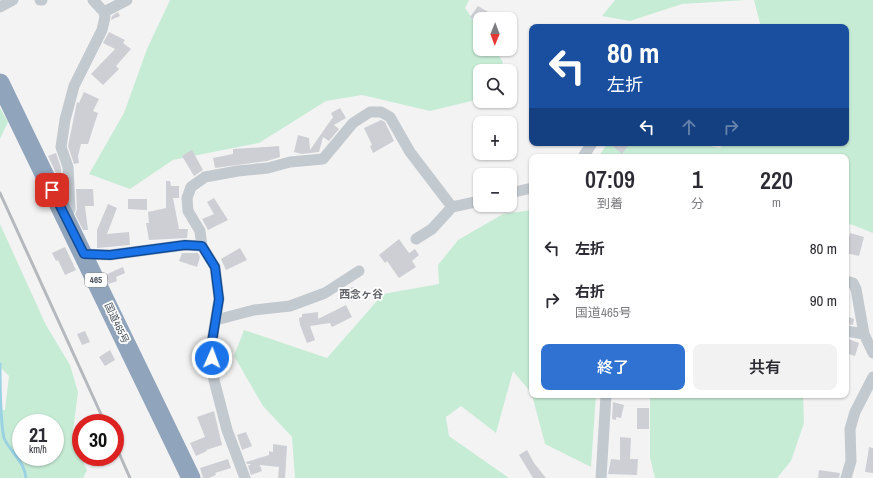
<!DOCTYPE html>
<html lang="ja">
<head>
<meta charset="utf-8">
<style>
	:root { --surface:#fff; --page:#f2f2f3; --text:#2b2b33; --muted:#7c7c81; --accent:#3072d1 }
	body { margin:0; font-family:"Archivo Narrow","Noto Sans JP",sans-serif; background:var(--page); color:var(--text); height:100vh; display:flex; flex-direction:column; font-size:15px; white-space:nowrap }
	* { box-sizing:border-box; margin:0 }
	p { font-size:13px; color:var(--muted) }
	.icon { flex:none; width:22px; height:22px; fill:none; stroke:currentColor; stroke-width:2; stroke-linecap:round; stroke-linejoin:round }
	.map { position:relative; flex:1; overflow:hidden }
	.panel { position:absolute; left:529px; top:154px; width:320px; height:244px; display:flex; flex-direction:column; background:var(--surface); border-radius:8px; box-shadow:0 1px 3px #0004 }
	.panel>* { flex:none }
	.hud { position:absolute; left:529px; top:24px; width:320px; height:122px; border-radius:8px; box-shadow:0 1px 3px #0004; background:#1a4fa0; color:#fff; overflow:hidden }
	.needle { width:26px; rotate:181deg }
	.controls { position:absolute; left:473px; top:12px; display:grid; gap:8px }
	.controls a { display:grid; place-items:center; width:44px; height:44px; border-radius:8px; background:var(--surface); box-shadow:0 1px 3px #0004; font-size:20px }
	.speed { position:absolute; left:12px; top:414px; display:flex; gap:8px; font-size:20px; font-weight:700; text-align:center }
	.speed>* { display:grid; place-content:center; width:52px; height:52px; border-radius:50%; background:var(--surface); box-shadow:0 1px 3px #0004; line-height:1 }
	.speed small { font-size:10px; font-weight:400 }
	.speed .limit { border:6px solid #d22; background:#fff; color:#111 }
	.pin { position:absolute; display:grid; place-items:center; width:34px; height:34px; color:#fff; margin:-17px; border-radius:8px; box-shadow:0 2px 6px #0006 }
	.me { position:absolute; width:44px; margin:-22px; rotate:2deg; stroke-linejoin:round; filter:drop-shadow(0 0 3px #0008) }
	.turn { display:flex; align-items:center; gap:14px; height:84px; padding:0 12px; font-size:18px }
	.turn .icon { width:52px; height:52px; stroke-width:2.5 }
	.turn b { display:block; font-size:28px; line-height:34px }
	.lanes { display:flex; align-items:center; height:38px; padding:0 12px; background:#0003; justify-content:center; gap:20px; direction:ltr }
	.lanes .off { opacity:.35 }
	.eta { display:flex; justify-content:space-evenly; align-items:center; height:68px; text-align:center }
	.eta b { font-size:24px; font-weight:600; line-height:28px }
	.button { display:flex; gap:8px; margin-top:auto; padding:8px 12px }
	.button a { flex:1; height:46px; border-radius:8px; background:var(--accent); color:#fff; font-size:16px; font-weight:600; line-height:46px; text-align:center }
	.button a+a { background:var(--page); color:var(--text) }
	ul { padding:0; list-style:none }
	li { display:flex; align-items:center; gap:12px; height:52px; padding:0 12px }
	li div { flex:1 }
	li b { display:block; font-size:15px }
	li em { font-style:normal }
	.map>svg:first-child { display:block }
	.green { fill:#c7ecd6; fill-rule:evenodd }
	.lines { fill:none; stroke-linecap:round; stroke-linejoin:round }
	.stream { stroke:#9ad2e3; stroke-width:3 }
	.building { fill:#cdcfd4 }
	.street { stroke:#c2c9cf; stroke-width:11 }
	.highway { stroke:#90a4bb; stroke-width:19 }
	.rail { stroke:#b5b8bc; stroke-width:3 }
	.route-casing { stroke:#114b97; stroke-width:10 }
	.route { stroke:#1a73e8; stroke-width:7 }
	.labels { text-anchor:middle; dominant-baseline:central; stroke-width:3.5; stroke-linejoin:round; paint-order:stroke }
	.shield { fill:#fff; stroke:#82888e; stroke-width:1 }
	.shield-label { font-size:9px; font-weight:bold; fill:#4c555e }
	.street-label { font-size:10px; fill:#4c555e; stroke:#fff }
	.neighbourhood-label { font-size:11px; font-weight:bold; fill:#606367; stroke:#fff }
</style>
</head>
<body>
<div class="map">
<svg width="873" height="478" viewBox="0 0 873 478">
	<rect width="100%" height="100%" fill="#f4f3f3"/>
	<!-- green -->
	<path class="green" d="M170,0H469L465,8L480,29V49H494L503,62L499,71H480V99L430,111L362,95L326,101L259,143L173,160L130,189L89,174L124,113L147,49Z
		M615,0H747L682,4L630,21L602,16Z
		M754,0H873V233L850,224L846,230V157H598L608,143H696L720,148L723,143H846V27H761Z
		M0,108L8,122L0,139Z
		M532,210V394L513,371L496,433L461,406L446,417L449,436L509,478H295L292,437L263,406L234,356L244,330L327,358L383,294L439,284L438,265L458,240L503,214Z
		M0,224L46,325L70,365L78,392L72,439L87,470L83,478H0V410H5L9,376L0,367ZM21,423H55V457H21Z
		M532,395H596L591,467L545,444Z
		M650,395H803L804,423L791,461L777,478H655L650,457Z"/>
	<g class="lines">
		<!-- stream -->
		<path class="stream" d="M0,364C0,385 0,419 4,438C10,452 25,462 26,478"/>
	</g>
	<!-- building -->
	<path class="building" d="M478,6L490,13L486,19H480V23L470,17Z
		M118,12L120,16L111,20L112,16Z
		M109,32L125,40L123,43L131,49L116,66L119,69L103,85L91,74L115,49L103,43Z
		M84,92L99,99L93,111L98,113L88,144H81L78,156L79,163L74,164L68,146L77,102L79,103Z
		M340,108L346,118L334,125L339,129L329,141L323,137L319,152L302,154L294,152L298,135L309,138L310,150L333,117L331,113Z
		M381,120L385,122L394,141L373,153L370,146L372,145L364,128Z
		M609,143H630L622,154Z
		M279,146L280,157L267,161L215,168L213,158L233,154V149Z
		M192,150L203,170L194,176L182,156Z
		M56,153L61,168L62,186L48,156Z
		M166,181H170L171,186H179V198H173L179,229H188L187,238L149,240L146,223H149L148,212L166,208Z
		M76,189H93L94,206H85L88,230H83L75,214L77,209Z
		M214,198L228,220L208,230L202,219L214,214L207,202Z
		M128,199H147V210L128,209Z
		M108,204L117,208L107,234L129,232L130,245L97,248V230Z
		M850,233L864,237L859,256L846,253Z
		M399,239L409,253L415,249L419,255L412,261L416,267L399,278L387,261L385,263L379,255Z
		M65,247L76,270L65,275L58,260L56,261L52,253Z
		M240,248L247,260L226,270L221,259Z
		M182,253H198L200,257L197,267L179,261Z
		M123,267L125,273L116,277L117,281L109,284L105,275Z
		M355,287L357,300L347,301L345,288Z
		M346,305L352,317L332,327L330,323L310,326L315,340L307,343L300,325L299,318L302,317V314L318,312V319Z
		M846,316L854,319L853,325L846,324Z
		M85,331L90,342L82,345L77,334Z
		M846,338L859,343L855,356L846,353Z
		M110,350L115,360L105,366L99,357Z
		M219,357H227V374L220,373Z
		M613,402L624,405L621,418L616,417V420L612,419Z
		M637,408H649V429H637Z
		M214,411L222,445L206,450L207,451L196,456L190,443L205,437L197,417Z
		M246,432L252,446L242,450L237,435Z
		M620,437L631,438L630,459H638L637,475L608,474L611,459L620,460Z
		M273,444L287,446L285,478H278L279,467L260,465L262,471L251,475L248,466L251,464H247L246,462L269,455V451L273,452Z
		M869,447L873,448V473L865,472Z
		M527,450L534,463L546,478H533L519,455Z
		M228,459L231,468L215,473L216,475L209,478H203L200,468Z
		M819,470L840,473L839,478H818Z"/>
	<g class="lines">
		<!-- street -->
		<path class="street" d="M40,0H42
			M0,7L13,0
			M104,12L127,0
			M583,157L592,143
			M510,193L532,188
			M65,217L70,209L68,167L61,147L65,120L74,86L102,30L105,17L104,12L93,0
			M416,239L432,229L452,207L480,201
			M202,246L200,231L188,211L187,198L191,187L205,177L238,171L268,168L290,162L323,159L353,123L370,112H381L390,117L410,152L452,207
			M84,254L110,255L185,245L202,246L215,267L219,299L211,347L214,380L227,430L245,478
			M846,281L853,283L856,289L864,334L873,353
			M216,320L254,310L290,306L325,293L359,271
			M846,331L864,334
			M601,478L606,395
			M846,478L851,461L850,429L855,412L873,377"/>
		<!-- highway -->
		<path class="highway" d="M0,83L191,478"/>
		<!-- rail -->
		<path class="rail" d="M0,193L105,423
			M115,444L130,478"/>
	</g>
	<g class="lines">
		<!-- route casing -->
		<g class="route-casing">
			<path id="route" d="M52,190L84,254L110,255L185,245L202,246L215,267L219,299L211,348L212,358"/>
		</g>
		<!-- route -->
		<use href="#route" class="route"/>
	</g>
	<g class="labels">
		<!-- shield labels -->
		<rect class="shield" x="85" y="273" width="22" height="14" rx="3"/>
		<g class="shield-label">
			<text x="96" y="280">465</text>
		</g>
		<!-- street labels -->
		<g class="street-label">
			<text transform="translate(117 323) rotate(65)">国道465号</text>
		</g>
		<!-- neighbourhood labels -->
		<g class="neighbourhood-label">
			<text x="361" y="294">西念ヶ谷</text>
		</g>
	</g>
</svg>
<div class="controls">
<a><svg class="needle" viewBox="-14 -14 28 28"><path d="M0-13l5 13h-10z" fill="#e53935"/><path d="M0 13l5-13h-10z" fill="#7c7c81"/></svg></a>
<a><svg class="icon" aria-label="search" viewBox="0 0 24 24"><circle cx="10" cy="10" r="6"/><path d="M15 15l6 6"/></svg></a>
<a>+</a>
<a>−</a>
</div>
<div class="speed"><div>21<small>km/h</small></div><div class="limit">30</div></div>
<div class="pin" style="left:52px;top:190px;background:#d93025"><svg class="icon" aria-label="arrive" viewBox="0 0 24 24"><path d="M6 21V4h12l-3 4 3 4H6"/></svg></div>
<svg class="me" style="left:212px;top:358px" viewBox="-20 -20 40 40"><circle r="17" fill="#1a73e8" stroke="#fff" stroke-width="3"/><path d="M0-11L8 9 0 5-8 9z" fill="#fff"/></svg>
<div class="hud">
<div class="turn"><svg class="icon" aria-label="left" viewBox="0 0 24 24"><path d="M17 20v-9H6M10 6l-5 5 5 5"/></svg><div><b>80 m</b>左折</div></div>
<div class="lanes"><svg class="icon" aria-label="left" viewBox="0 0 24 24"><path d="M17 20v-9H6M10 6l-5 5 5 5"/></svg><svg class="icon off" aria-label="ahead" viewBox="0 0 24 24"><path d="M12 20V5M6 11l6-6 6 6"/></svg><svg class="icon off" aria-label="right" viewBox="0 0 24 24"><path d="M7 20v-9h11M14 6l5 5-5 5"/></svg></div>
</div>
<section class="panel">
<div class="eta">
<div><b>07:09</b><p>到着</p></div>
<div><b>1</b><p>分</p></div>
<div><b>220</b><p>m</p></div>
</div>
<ul>
<li><svg class="icon" aria-label="left" viewBox="0 0 24 24"><path d="M17 20v-9H6M10 6l-5 5 5 5"/></svg><div><b>左折</b></div><em>80 m</em></li>
<li><svg class="icon" aria-label="right" viewBox="0 0 24 24"><path d="M7 20v-9h11M14 6l5 5-5 5"/></svg><div><b>右折</b><p>国道465号</p></div><em>90 m</em></li>
</ul>
<div class="button"><a>終了</a><a>共有</a></div>
</section>
</div>
</body>
</html>
